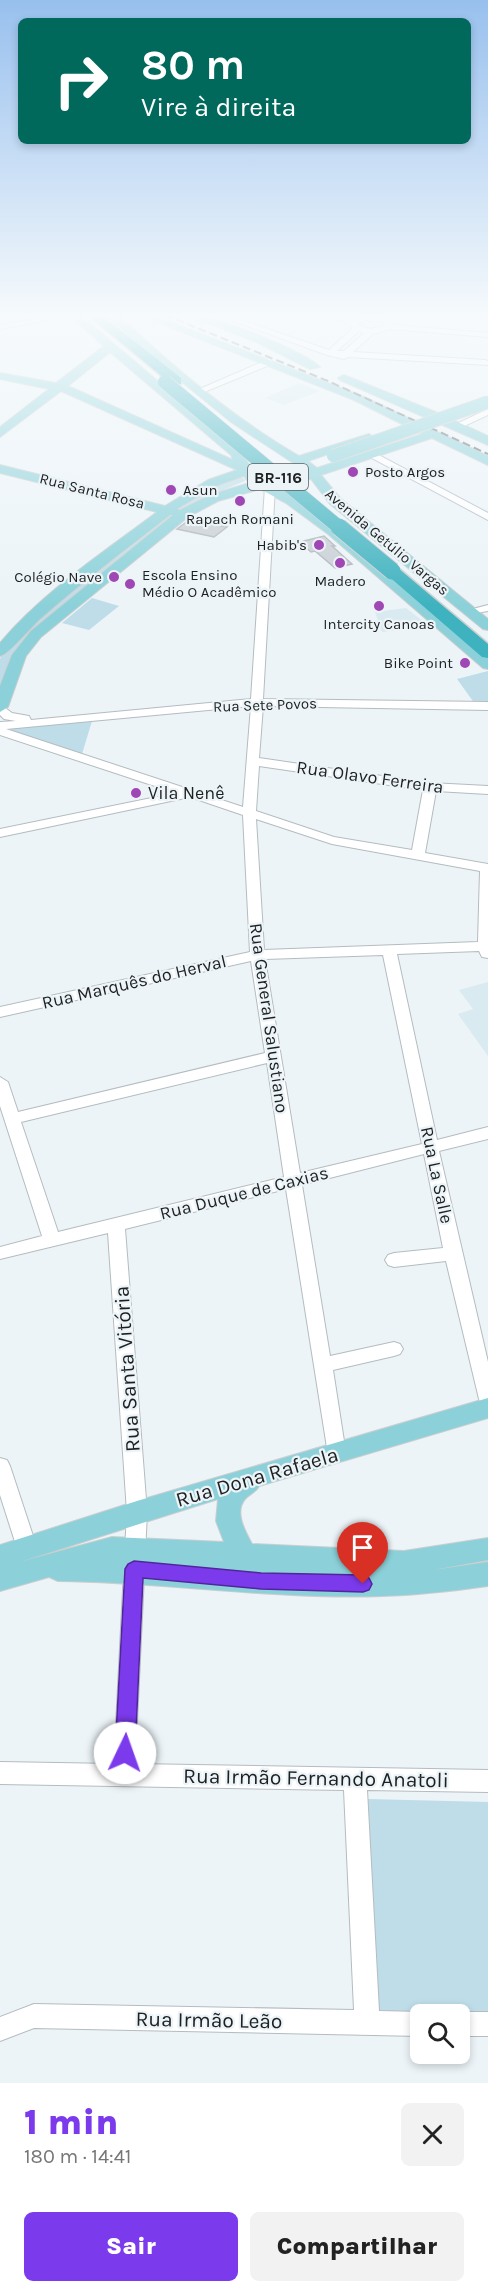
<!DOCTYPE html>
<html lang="pt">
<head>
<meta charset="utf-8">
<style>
	:root { --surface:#fff; --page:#f2f2f2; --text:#222; --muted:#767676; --accent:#7c3aed }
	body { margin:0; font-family:Karla,sans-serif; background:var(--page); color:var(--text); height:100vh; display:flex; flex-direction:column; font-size:22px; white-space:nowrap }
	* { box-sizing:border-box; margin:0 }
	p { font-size:20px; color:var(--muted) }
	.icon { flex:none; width:33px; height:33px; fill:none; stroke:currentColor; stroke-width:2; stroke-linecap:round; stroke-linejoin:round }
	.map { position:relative; height:2083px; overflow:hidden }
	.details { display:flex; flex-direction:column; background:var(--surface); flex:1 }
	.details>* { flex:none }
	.guide { position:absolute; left:18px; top:18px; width:453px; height:126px; border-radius:9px; box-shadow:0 3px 9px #0003; background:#00695c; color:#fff; overflow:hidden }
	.buttons { position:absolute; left:410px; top:2004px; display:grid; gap:12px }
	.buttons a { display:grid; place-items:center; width:60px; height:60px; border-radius:9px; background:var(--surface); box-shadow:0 3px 9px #0003; font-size:30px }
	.pin { position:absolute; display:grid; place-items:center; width:51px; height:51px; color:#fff; margin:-62px -26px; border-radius:50% 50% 50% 0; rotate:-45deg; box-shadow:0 0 6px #0007 }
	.pin .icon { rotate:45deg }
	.me { position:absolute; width:66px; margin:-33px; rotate:3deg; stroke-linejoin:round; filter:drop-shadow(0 0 4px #0008) }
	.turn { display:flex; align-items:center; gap:21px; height:126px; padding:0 24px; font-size:27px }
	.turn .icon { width:78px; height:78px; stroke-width:2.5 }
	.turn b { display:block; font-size:42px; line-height:51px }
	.round { display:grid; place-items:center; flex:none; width:63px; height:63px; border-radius:9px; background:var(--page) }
	.overview { display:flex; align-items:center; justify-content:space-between; height:102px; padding:0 24px }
	h1 { font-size:36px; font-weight:800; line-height:45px; color:var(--accent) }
	.cta { display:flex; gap:12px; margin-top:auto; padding:12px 24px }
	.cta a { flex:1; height:69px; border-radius:9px; background:var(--accent); color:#fff; font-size:24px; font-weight:800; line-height:69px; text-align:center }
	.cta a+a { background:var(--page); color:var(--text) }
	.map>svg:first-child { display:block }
	.built { fill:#d9eaf1 }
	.green { fill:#bedde9 }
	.building { fill:#c8cfd4; stroke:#aeb5ba; stroke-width:1.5 }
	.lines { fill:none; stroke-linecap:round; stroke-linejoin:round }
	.minor-casing { stroke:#b4bcc0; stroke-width:2 }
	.major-casing { stroke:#cdcece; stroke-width:2 }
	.highway-casing { stroke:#cdcece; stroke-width:3 }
	.minor { fill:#fff; fill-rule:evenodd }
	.major { fill:#8cd1d9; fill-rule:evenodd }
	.highway { fill:#3fb2bf; fill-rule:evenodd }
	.rail { stroke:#686d70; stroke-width:2; stroke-dasharray:8 4; stroke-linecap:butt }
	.major-bridge-casing { stroke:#cdcece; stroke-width:14; stroke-linecap:butt }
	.highway-bridge-far1-casing { stroke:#cdcece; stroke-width:15; stroke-linecap:butt }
	.highway-bridge-casing { stroke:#cdcece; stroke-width:19; stroke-linecap:butt }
	.major-bridge { stroke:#8cd1d9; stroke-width:12 }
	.highway-bridge-far1 { stroke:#3fb2bf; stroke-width:14 }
	.highway-bridge { stroke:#3fb2bf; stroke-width:17 }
	.route { fill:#7c3aed; stroke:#51269a; stroke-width:1.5 }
	.poi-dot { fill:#9f47b4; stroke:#ecf4f8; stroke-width:2 }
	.labels { text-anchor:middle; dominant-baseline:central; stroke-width:4.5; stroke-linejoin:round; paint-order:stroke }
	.far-poi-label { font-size:15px; fill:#1d2022; stroke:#ecf4f8; text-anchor:start }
	.far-street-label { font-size:15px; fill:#1d2022; stroke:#ecf4f8 }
	.shield { fill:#ecf4f8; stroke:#5b6062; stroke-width:1.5 }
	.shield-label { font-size:16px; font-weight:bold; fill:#1d2022 }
	.street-label { font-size:18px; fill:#1d2022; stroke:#ecf4f8 }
	.poi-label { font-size:18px; fill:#1d2022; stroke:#ecf4f8; text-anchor:start }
	.near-street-label { font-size:21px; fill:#1d2022; stroke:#ecf4f8 }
</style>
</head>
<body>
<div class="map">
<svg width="488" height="2083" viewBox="0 0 488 2083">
	<rect width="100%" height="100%" fill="#ecf4f8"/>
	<!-- built -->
	<path class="built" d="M299,383L320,391L284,405L265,398Z
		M406,608L429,626L382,632L375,612Z
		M488,982V1056L458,1014L473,1009L459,990Z"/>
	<!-- green -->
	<path class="green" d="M239,477L245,479V481L199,500L33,632L0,695V659L3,652L82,578L202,490Z
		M92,598L119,606L89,630L62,623Z
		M488,671V704H475L457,679Z
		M92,721L82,754L6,729Z
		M368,1799L488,1802V2012L378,2011Z"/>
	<!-- building -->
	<path class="building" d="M189,520L227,527L214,537L177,529Z
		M324,536L335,546H332L352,564L335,568L315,551L311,552L302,544L306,543L304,541Z"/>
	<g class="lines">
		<!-- minor casing -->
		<g class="minor-casing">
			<path id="minor" d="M61,315H77L0,329V325Z
				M217,315H227L329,350L352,329L348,323L326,315H337L352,319L365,316H378L390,319L392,325L488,333V337L389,329L373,334L353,352L485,360L488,361V365L348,357L344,359L327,355ZM366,320L383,322L385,326L370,329L356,325ZM359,331L364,333L344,351H337Z
				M269,359L273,362L272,364L202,393L195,391Z
				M488,409V415L460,428L452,426Z
				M373,452L488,513V520L370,457L368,455Z
				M270,484L275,487L263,699L488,702V710L263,706L259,758L430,783L488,786V794L436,791L425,853L488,864V958L482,957L479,951L397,954L437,1140L488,1127V1139L439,1151L488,1362V1407L481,1404L479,1399L446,1261L394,1267L388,1265L385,1260L388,1255L394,1253L443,1248L424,1154L302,1185L330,1356L394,1342L400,1344L403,1349L400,1354L394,1356L333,1370L346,1454L344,1460L337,1462L330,1460L328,1454L286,1189L125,1229L147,1512L135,1764L488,1770V1792L367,1790L379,2011L420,2012L427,2014H420V2036L34,2028L0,2041V2017L34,2004L354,2010L344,1790L0,1784V1762L114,1764L127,1512L108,1233L0,1259V1247L42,1236L0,1106V1077L8,1082L18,1112L265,1053L251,961L0,1017V1007L250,952L243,815L190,797L0,837V829L176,793L0,735V722L16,721L4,719L0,715V704L12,713L29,716L31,720L251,699L265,487ZM251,706L243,807L6,729ZM259,766L423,790L412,850L334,837L256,811ZM256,819L332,844L480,871L478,942L264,950ZM383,955L422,1144L300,1173L265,959ZM267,1063L284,1177L58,1232L21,1122Z
				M488,605V611L470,614L465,611Z
				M0,1458L7,1460L10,1466L37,1548L34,1554L27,1557L20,1554L17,1548L0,1495Z
				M459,2012H488V2036H459V2014H452Z"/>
		</g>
		<!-- major casing -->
		<g class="major-casing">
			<path id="major" d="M69,315H80L239,450L250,466L263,464V470L254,473L263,480L307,472L231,422L143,350L107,315H118C173,367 233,418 299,456L369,434L375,438L308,461L317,468L422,434L354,400L139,315H152L362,396L488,456V465L432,438L321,475L340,498L488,619V630L483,629L330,504L311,479L274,486L296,497L338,528L488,657V669L483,668L328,534L286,503L260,489L218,501L188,517L41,637L26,656L8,707L0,712V686L12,655L31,631L173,515H170C126,549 82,582 40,619C31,627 9,654 0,656V643C44,591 104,552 157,512L0,473V465L165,506L208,480L237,470L61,391L0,437V427L49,389L0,379V373L56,383L104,346ZM110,352L231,455L233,460L68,386ZM244,476L249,483L210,495L180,510L177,509L216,486Z
				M187,315C210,313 302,350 320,367L310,369L254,341Z
				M344,375L438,413L488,436V445L340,380L338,378Z
				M488,1398V1418L259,1486C256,1492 250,1494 245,1499C234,1512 245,1531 252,1544L404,1551L488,1538V1560L433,1570L488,1562V1586C453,1591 418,1595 383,1596C275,1600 166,1582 58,1581L49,1577L0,1591V1545L137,1501ZM218,1499L216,1521L224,1542L112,1537L23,1561Z"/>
		</g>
		<!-- highway casing -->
		<g class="highway-casing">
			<path id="highway" d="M88,315H101L181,378V384H171Z
				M392,566L398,568L488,644V658L482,657L386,574L384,571Z"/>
		</g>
		<!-- minor -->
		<use href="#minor" class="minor"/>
		<!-- major -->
		<use href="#major" class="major"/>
		<!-- highway -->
		<use href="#highway" class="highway"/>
		<!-- rail -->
		<path class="rail" d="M165,315L328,381L488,454"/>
		<!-- major-bridge casing -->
		<g class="major-bridge-casing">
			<path id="major-bridge" d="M333,456L488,402"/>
		</g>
		<!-- highway-bridge-far1 casing -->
		<g class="highway-bridge-far1-casing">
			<path id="highway-bridge-far1" d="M165,382L341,529"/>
		</g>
		<!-- highway-bridge casing -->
		<g class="highway-bridge-casing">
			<path id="highway-bridge" d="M339,527L392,571"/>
		</g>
		<!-- major-bridge -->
		<use href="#major-bridge" class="major-bridge"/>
		<!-- highway-bridge-far1 -->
		<use href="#highway-bridge-far1" class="highway-bridge-far1"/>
		<!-- highway-bridge -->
		<use href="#highway-bridge" class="highway-bridge"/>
	</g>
	<!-- sky -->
	<linearGradient id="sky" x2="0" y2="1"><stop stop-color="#98c0ee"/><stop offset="0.52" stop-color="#f6fafc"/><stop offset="1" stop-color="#f6fafc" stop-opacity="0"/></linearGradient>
	<rect width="488" height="606" fill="url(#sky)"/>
	<!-- route -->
	<path class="route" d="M134,1561L261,1573L363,1575L369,1578L372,1584L369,1590L363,1592L261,1589L143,1578L135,1753L132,1760L125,1763L118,1760L115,1753L125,1569L128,1564Z"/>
	<!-- markers -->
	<g class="poi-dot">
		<circle cx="353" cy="472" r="6"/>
		<circle cx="171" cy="490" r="6"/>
		<circle cx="240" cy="501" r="6"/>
		<circle cx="319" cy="545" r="6"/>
		<circle cx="340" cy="563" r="6"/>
		<circle cx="114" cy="577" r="6"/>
		<circle cx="130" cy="584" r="6"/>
		<circle cx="379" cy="606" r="6"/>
		<circle cx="465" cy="663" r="6"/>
		<circle cx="136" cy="793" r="6"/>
	</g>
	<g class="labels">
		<!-- far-poi labels -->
		<g class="far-poi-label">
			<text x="365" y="472">Posto Argos</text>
			<text x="183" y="490">Asun</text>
			<text x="240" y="519" text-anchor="middle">Rapach Romani</text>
			<text x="307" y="545" text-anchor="end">Habib's</text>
			<text x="142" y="575">Escola Ensino<tspan x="142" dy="17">Médio O Acadêmico</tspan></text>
			<text x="102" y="577" text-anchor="end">Colégio Nave</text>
			<text x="340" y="581" text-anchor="middle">Madero</text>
			<text x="379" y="624" text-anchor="middle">Intercity Canoas</text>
			<text x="453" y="663" text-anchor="end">Bike Point</text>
		</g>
		<!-- far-street labels -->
		<g class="far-street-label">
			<text transform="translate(92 491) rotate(14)">Rua Santa Rosa</text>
			<text transform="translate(387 542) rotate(40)">Avenida Getúlio Vargas</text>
			<text transform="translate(265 705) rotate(-2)">Rua Sete Povos</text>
		</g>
		<!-- shield labels -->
		<rect class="shield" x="248" y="464" width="60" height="26" rx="4.5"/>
		<g class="shield-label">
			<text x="278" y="477">BR-116</text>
		</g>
		<!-- street labels -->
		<g class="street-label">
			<text transform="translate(370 777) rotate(8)">Rua Olavo Ferreira</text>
			<text transform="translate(134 982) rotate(-13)">Rua Marquês do Herval</text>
			<text transform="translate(269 1018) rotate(82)">Rua General Salustiano</text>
			<text transform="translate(437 1175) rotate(78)">Rua La Salle</text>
			<text transform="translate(244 1193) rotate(-14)">Rua Duque de Caxias</text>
		</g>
		<!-- poi labels -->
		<g class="poi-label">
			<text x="148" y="793">Vila Nenê</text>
		</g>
		<!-- near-street labels -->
		<g class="near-street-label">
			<text transform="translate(127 1369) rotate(-94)">Rua Santa Vitória</text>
			<text transform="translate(257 1477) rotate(-16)">Rua Dona Rafaela</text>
			<text transform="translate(316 1778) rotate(1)">Rua Irmão Fernando Anatoli</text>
			<text transform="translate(209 2020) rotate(1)">Rua Irmão Leão</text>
		</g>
	</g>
</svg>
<div class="buttons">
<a><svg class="icon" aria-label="search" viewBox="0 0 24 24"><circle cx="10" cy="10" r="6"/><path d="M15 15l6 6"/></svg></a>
</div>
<div class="pin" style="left:363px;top:1584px;background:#d93025"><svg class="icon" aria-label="arrive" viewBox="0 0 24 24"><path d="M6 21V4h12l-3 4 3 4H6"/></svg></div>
<svg class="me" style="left:125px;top:1753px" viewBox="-20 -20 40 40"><circle r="19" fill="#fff"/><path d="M0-13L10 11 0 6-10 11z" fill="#7c3aed"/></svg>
<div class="guide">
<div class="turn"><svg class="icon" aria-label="right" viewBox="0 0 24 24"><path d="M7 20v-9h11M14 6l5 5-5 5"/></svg><div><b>80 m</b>Vire à direita</div></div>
</div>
</div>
<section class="details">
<div class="overview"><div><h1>1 min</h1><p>180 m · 14:41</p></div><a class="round"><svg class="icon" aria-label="close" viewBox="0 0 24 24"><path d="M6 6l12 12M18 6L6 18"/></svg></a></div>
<div class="cta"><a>Sair</a><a>Compartilhar</a></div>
</section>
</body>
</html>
